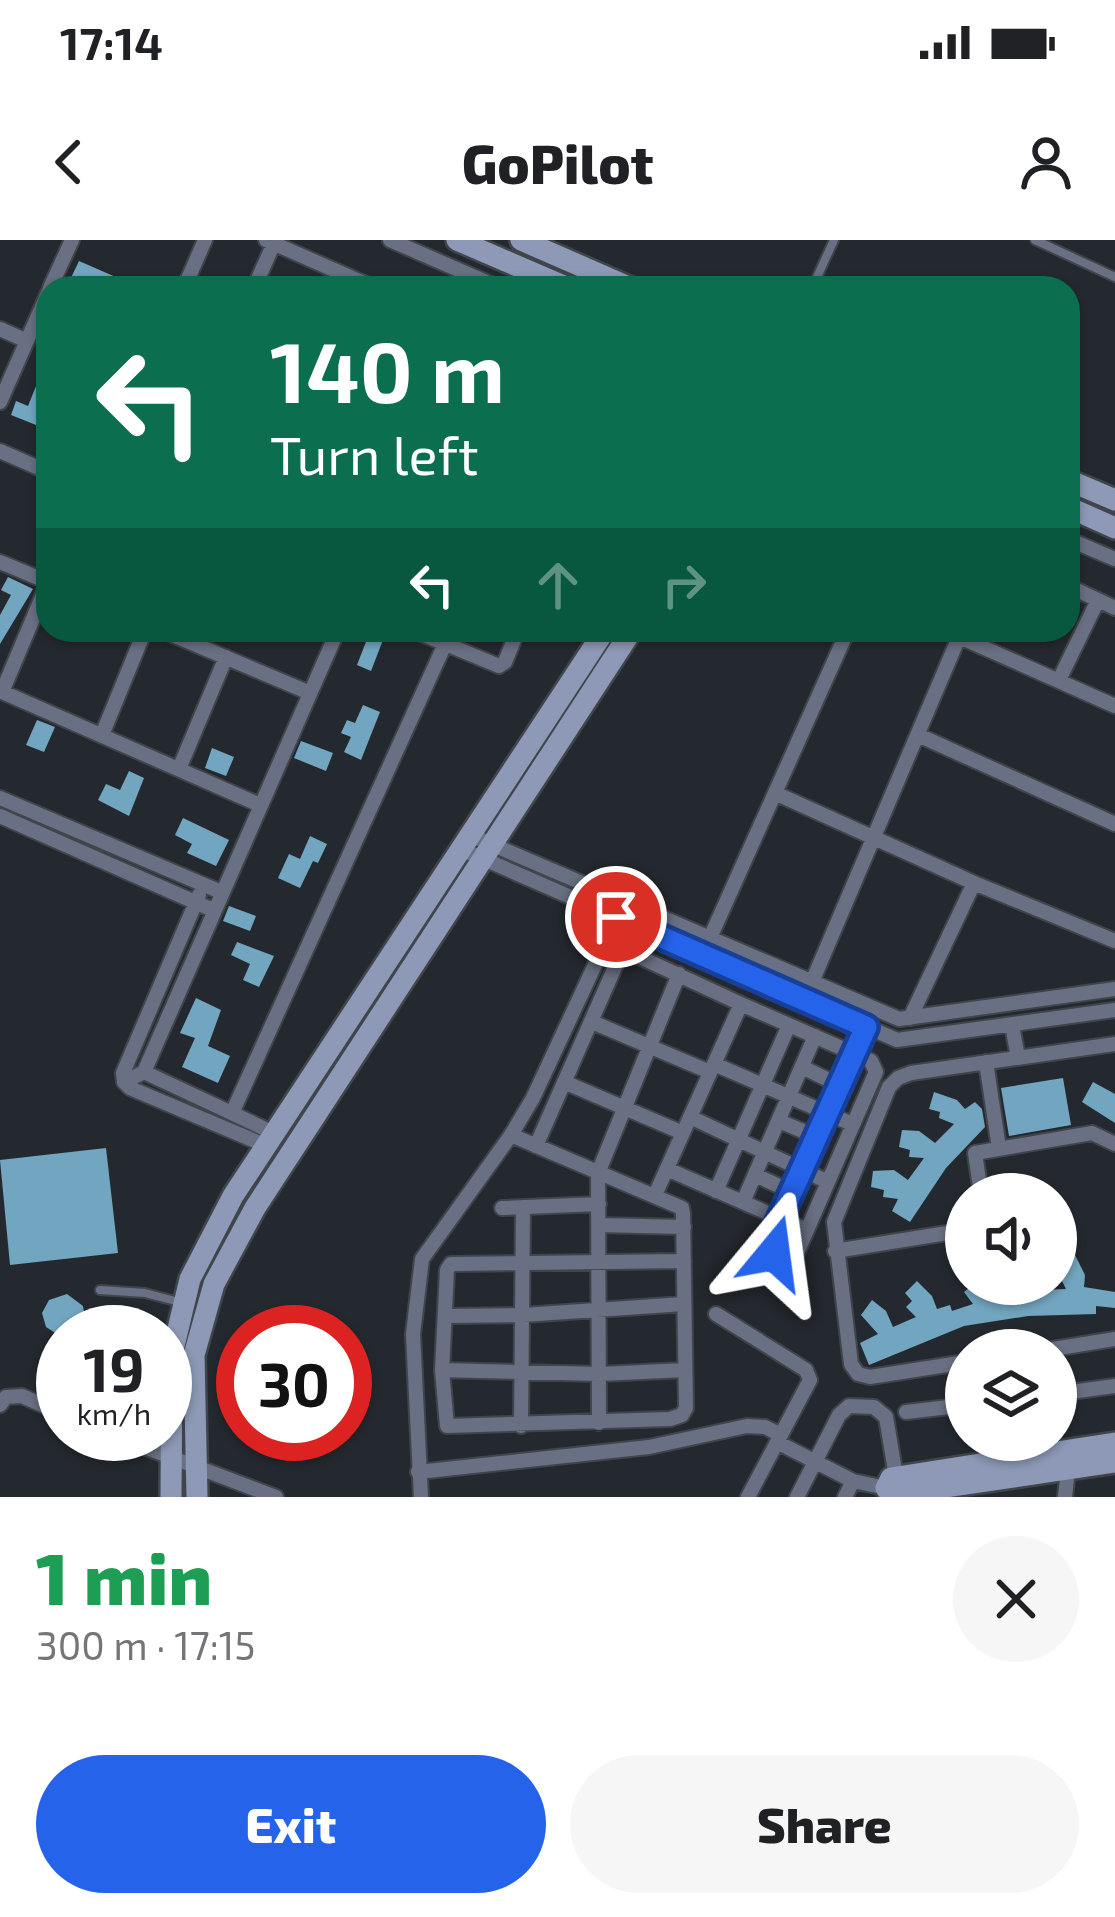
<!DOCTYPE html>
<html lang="en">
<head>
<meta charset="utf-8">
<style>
	:root { --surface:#fff; --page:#f6f6f6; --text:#202124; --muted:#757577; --accent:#2563eb }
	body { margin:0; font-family:"Exo 2",sans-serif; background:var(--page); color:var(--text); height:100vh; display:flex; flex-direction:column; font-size:45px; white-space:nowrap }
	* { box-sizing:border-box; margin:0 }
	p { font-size:39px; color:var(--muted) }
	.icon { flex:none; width:66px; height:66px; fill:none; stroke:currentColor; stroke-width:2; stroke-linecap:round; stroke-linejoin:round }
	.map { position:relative; height:1257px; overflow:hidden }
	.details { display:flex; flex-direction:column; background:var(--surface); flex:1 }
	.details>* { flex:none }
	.banner { position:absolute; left:36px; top:36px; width:1044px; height:366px; border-radius:36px; box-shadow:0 3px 9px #0004; background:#0b6e4f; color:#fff; overflow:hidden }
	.tools { position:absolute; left:945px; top:933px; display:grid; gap:24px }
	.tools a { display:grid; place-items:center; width:132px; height:132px; border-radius:50%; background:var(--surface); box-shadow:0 3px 9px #0004; font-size:60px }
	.speed { position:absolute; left:36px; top:1065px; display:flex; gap:24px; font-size:60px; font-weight:700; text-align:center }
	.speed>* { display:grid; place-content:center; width:156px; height:156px; border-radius:50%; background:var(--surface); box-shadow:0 3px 9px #0004; line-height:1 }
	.speed small { font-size:30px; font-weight:400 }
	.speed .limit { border:18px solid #d22; background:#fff; color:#111 }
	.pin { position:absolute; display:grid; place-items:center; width:102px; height:102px; color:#fff; margin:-51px; border:6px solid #fff; border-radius:50%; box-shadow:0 3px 12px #0007 }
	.me { position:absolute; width:132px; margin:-66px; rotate:16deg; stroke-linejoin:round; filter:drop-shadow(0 0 9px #0008) }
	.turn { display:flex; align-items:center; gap:42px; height:252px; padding:0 36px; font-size:54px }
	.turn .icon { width:156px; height:156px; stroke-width:2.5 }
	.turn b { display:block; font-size:84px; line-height:102px }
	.lanes { display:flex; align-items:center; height:114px; padding:0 36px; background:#0003; justify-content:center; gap:60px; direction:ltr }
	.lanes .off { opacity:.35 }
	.round { display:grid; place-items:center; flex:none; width:126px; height:126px; border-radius:63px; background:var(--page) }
	.head { display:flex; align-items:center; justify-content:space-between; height:204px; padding:0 36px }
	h1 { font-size:72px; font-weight:800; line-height:90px; color:#1e9e55 }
	.primary-button { display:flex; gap:24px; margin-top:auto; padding:24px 36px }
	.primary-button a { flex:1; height:138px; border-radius:72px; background:var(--accent); color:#fff; font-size:48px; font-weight:800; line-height:138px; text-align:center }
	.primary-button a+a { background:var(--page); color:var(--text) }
	.status { display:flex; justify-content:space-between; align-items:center; height:84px; padding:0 60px; background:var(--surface); direction:ltr }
	.status svg { height:33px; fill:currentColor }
	header { display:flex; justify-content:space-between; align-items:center; height:156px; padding:0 36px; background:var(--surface); font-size:54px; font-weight:800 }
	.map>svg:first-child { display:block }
	.building { fill:#72a6c0 }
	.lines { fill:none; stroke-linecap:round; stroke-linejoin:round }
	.lane-casing { stroke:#40454b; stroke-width:12 }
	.street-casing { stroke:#40454b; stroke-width:18 }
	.secondary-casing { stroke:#40454b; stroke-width:26 }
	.lane { stroke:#697083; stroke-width:8 }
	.street { stroke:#697083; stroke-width:14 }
	.secondary { stroke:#8d99b6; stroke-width:21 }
	.route-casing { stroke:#184099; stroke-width:30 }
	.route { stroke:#2563eb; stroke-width:21 }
</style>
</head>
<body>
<div class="status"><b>17:14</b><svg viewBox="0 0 49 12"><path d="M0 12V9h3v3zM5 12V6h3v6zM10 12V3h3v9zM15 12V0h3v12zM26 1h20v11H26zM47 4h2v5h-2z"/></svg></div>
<header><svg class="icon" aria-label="back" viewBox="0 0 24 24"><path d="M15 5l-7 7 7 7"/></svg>GoPilot<svg class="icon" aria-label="person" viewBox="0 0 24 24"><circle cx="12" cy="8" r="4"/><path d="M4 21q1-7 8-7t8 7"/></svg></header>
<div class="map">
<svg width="1115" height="1257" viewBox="0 0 1115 1257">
	<rect width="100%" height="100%" fill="#24292f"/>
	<!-- building -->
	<path class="building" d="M79,21L118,38L114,48H89L70,40Z
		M38,141L48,146V172L41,187L11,175L16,161L28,166Z
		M8,337L33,349L0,404V375L11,355L1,350Z
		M369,394L383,400L371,431L357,425Z
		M363,465L380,472L361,520L344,512L351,497L341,493L347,480L355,483Z
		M37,480L55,487L44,512L26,505Z
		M301,501L333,513L326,531L294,518Z
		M212,508L234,517L226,536L205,528Z
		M129,531L144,538L129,576L98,560L106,544L120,550Z
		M183,578L229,600L216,626L187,613L192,604L175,595Z
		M310,596L327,604L318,623L313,621L300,648L278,638L289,614L300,619Z
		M229,666L256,676L250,691L223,681Z
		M237,702L274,716L259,747L243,740L250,724L231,715Z
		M196,758L221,770L208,806L230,816L218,843L182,827L195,798L180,793Z
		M1063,838L1071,885L1009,896L1001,848Z
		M1093,842L1115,854V883L1082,862Z
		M934,852L957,860L965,869L975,862L982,869L985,887L946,928L910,982L892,971L898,959L883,957L884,950L871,947L873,931L894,930L908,940L924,918L909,917L910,910L899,907L902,890L919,891L935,903L954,884L939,878L940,872L929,869Z
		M106,908L118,1013L10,1025L0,920Z
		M1074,1013L1085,1035L1084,1047L1115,1052V1068L1096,1066V1074L1028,1076L964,1086L869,1125L860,1103L878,1094L861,1075L872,1060L886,1071L893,1087L916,1077L906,1067L912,1061L905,1053L917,1041L932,1056L937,1069L950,1065L952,1071L973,1064L964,1052L969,1048L967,1044H991L993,1058L1020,1053L1012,1044H1037L1038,1050L1066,1049L1059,1035L1064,1032L1059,1021Z
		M67,1054L83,1066L85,1079L76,1092H63V1098L46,1087L42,1073L49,1060Z"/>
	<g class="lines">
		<!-- lane casing -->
		<g class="lane-casing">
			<path id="lane" d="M1035,0L1115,37
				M812,48L834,0
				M100,1050L145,1053L183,1063"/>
		</g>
		<!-- street casing -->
		<g class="street-casing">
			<path id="street" d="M266,0L375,48
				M390,0L500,48
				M50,48L72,0
				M184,48L205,0
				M254,48L274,3
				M0,89L27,101
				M0,162L48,53
				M0,211L48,232
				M1068,299L1115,319
				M0,322L48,342
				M1068,346L1115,368
				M161,390L310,453
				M412,390L499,426L505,422L518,390
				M944,390L1115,466
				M1059,440L1098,360
				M0,451L260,565
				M2,452L48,343
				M102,495L145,390
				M918,495L1115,584
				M179,529L226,417
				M777,554L974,643L1115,701
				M0,558L221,652
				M0,576L213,670
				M470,595L899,779L1115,749
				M461,609L897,800L1115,770
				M710,698L848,390
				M812,742L962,390
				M741,764C785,783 828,802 871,821L876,832L797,1013L788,1019L770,1010V1000C804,928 841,854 869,778
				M910,778L974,643
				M592,782L710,832
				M1012,785L1018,818
				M986,822L999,908
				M714,824L852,884
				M802,827L839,845
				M144,832L276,894
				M124,842L144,832L338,390
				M124,842L123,833L199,655
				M124,842L130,848L267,906
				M564,842L683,893
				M233,871L445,404
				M690,877L826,941
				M779,881L817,897
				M511,895L682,968L683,974L686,1168L682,1175L670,1179L447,1186L442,1130L447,1030L451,1024L684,1021
				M536,906L619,718L631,713L741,764L655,955
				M667,929L804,989
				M755,935L792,952
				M716,951L789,785
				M981,954L975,913L1092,893L1115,904
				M743,962L815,796
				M502,968L599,964
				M599,985L684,987
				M835,1011L966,990
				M716,1074L806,1130L810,1140L748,1257
				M446,1076L523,1075L684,1064
				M1047,1110L1115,1099
				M966,1122L870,1137L858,1134L851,1124L834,982L889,847L898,838L911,833L1115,804
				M442,1130L600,1134L685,1130
				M1056,1154L1115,1146
				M0,1165L6,1157L22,1156L63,1174
				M906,1172L966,1165
				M599,1183L598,933L679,734
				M521,1186L523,967
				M110,1194L276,1257
				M777,1202L853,1241L886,1248
				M418,1232L649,1207L747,1186L765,1187L781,1195
				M421,1257L413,1094L422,1019L511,895L533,858L621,669
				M797,1257L839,1175L849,1166L874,1167L886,1177L896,1237
				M845,1257L853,1241
				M1065,1257L1068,1229"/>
		</g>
		<!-- secondary casing -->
		<g class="secondary-casing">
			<path id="secondary" d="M457,0L568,48
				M521,0L631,48
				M1068,240L1115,260
				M1068,267L1115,288
				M1115,1203L891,1238L886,1248L891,1255L1115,1222
				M171,1257L172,1114L190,1039L233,956L605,390
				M197,1257L194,1115L214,1044L255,968L632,390"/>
		</g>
		<!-- lane -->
		<use href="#lane" class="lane"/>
		<!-- street -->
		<use href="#street" class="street"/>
		<!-- secondary -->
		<use href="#secondary" class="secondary"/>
	</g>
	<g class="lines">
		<!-- route casing -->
		<g class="route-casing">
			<path id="route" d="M616,677L866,787L770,1000L774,1013"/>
		</g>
		<!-- route -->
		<use href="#route" class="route"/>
	</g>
</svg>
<div class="tools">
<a><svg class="icon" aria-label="sound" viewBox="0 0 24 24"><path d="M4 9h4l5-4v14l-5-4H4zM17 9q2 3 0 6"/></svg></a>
<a><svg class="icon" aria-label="layers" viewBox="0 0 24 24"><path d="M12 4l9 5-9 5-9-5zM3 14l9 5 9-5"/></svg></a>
</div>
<div class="speed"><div>19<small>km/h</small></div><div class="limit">30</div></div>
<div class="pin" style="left:616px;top:677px;background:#d93025"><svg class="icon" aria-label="arrive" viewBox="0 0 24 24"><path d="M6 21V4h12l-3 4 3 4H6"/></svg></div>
<svg class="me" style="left:774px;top:1013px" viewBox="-20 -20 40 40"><path d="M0-17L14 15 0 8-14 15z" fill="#2563eb" stroke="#fff" stroke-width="4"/></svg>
<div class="banner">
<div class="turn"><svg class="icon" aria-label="left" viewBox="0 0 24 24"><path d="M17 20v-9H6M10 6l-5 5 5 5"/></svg><div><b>140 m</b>Turn left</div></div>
<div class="lanes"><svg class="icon" aria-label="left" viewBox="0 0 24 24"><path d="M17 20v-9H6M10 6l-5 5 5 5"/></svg><svg class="icon off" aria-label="ahead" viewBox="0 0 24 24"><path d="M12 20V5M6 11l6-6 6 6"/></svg><svg class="icon off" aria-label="right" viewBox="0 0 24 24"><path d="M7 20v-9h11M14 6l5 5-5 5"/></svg></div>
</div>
</div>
<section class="details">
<div class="head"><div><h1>1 min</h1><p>300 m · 17:15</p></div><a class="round"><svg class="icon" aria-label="close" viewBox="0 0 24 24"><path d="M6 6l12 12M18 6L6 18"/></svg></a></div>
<div class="primary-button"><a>Exit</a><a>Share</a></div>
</section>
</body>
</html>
